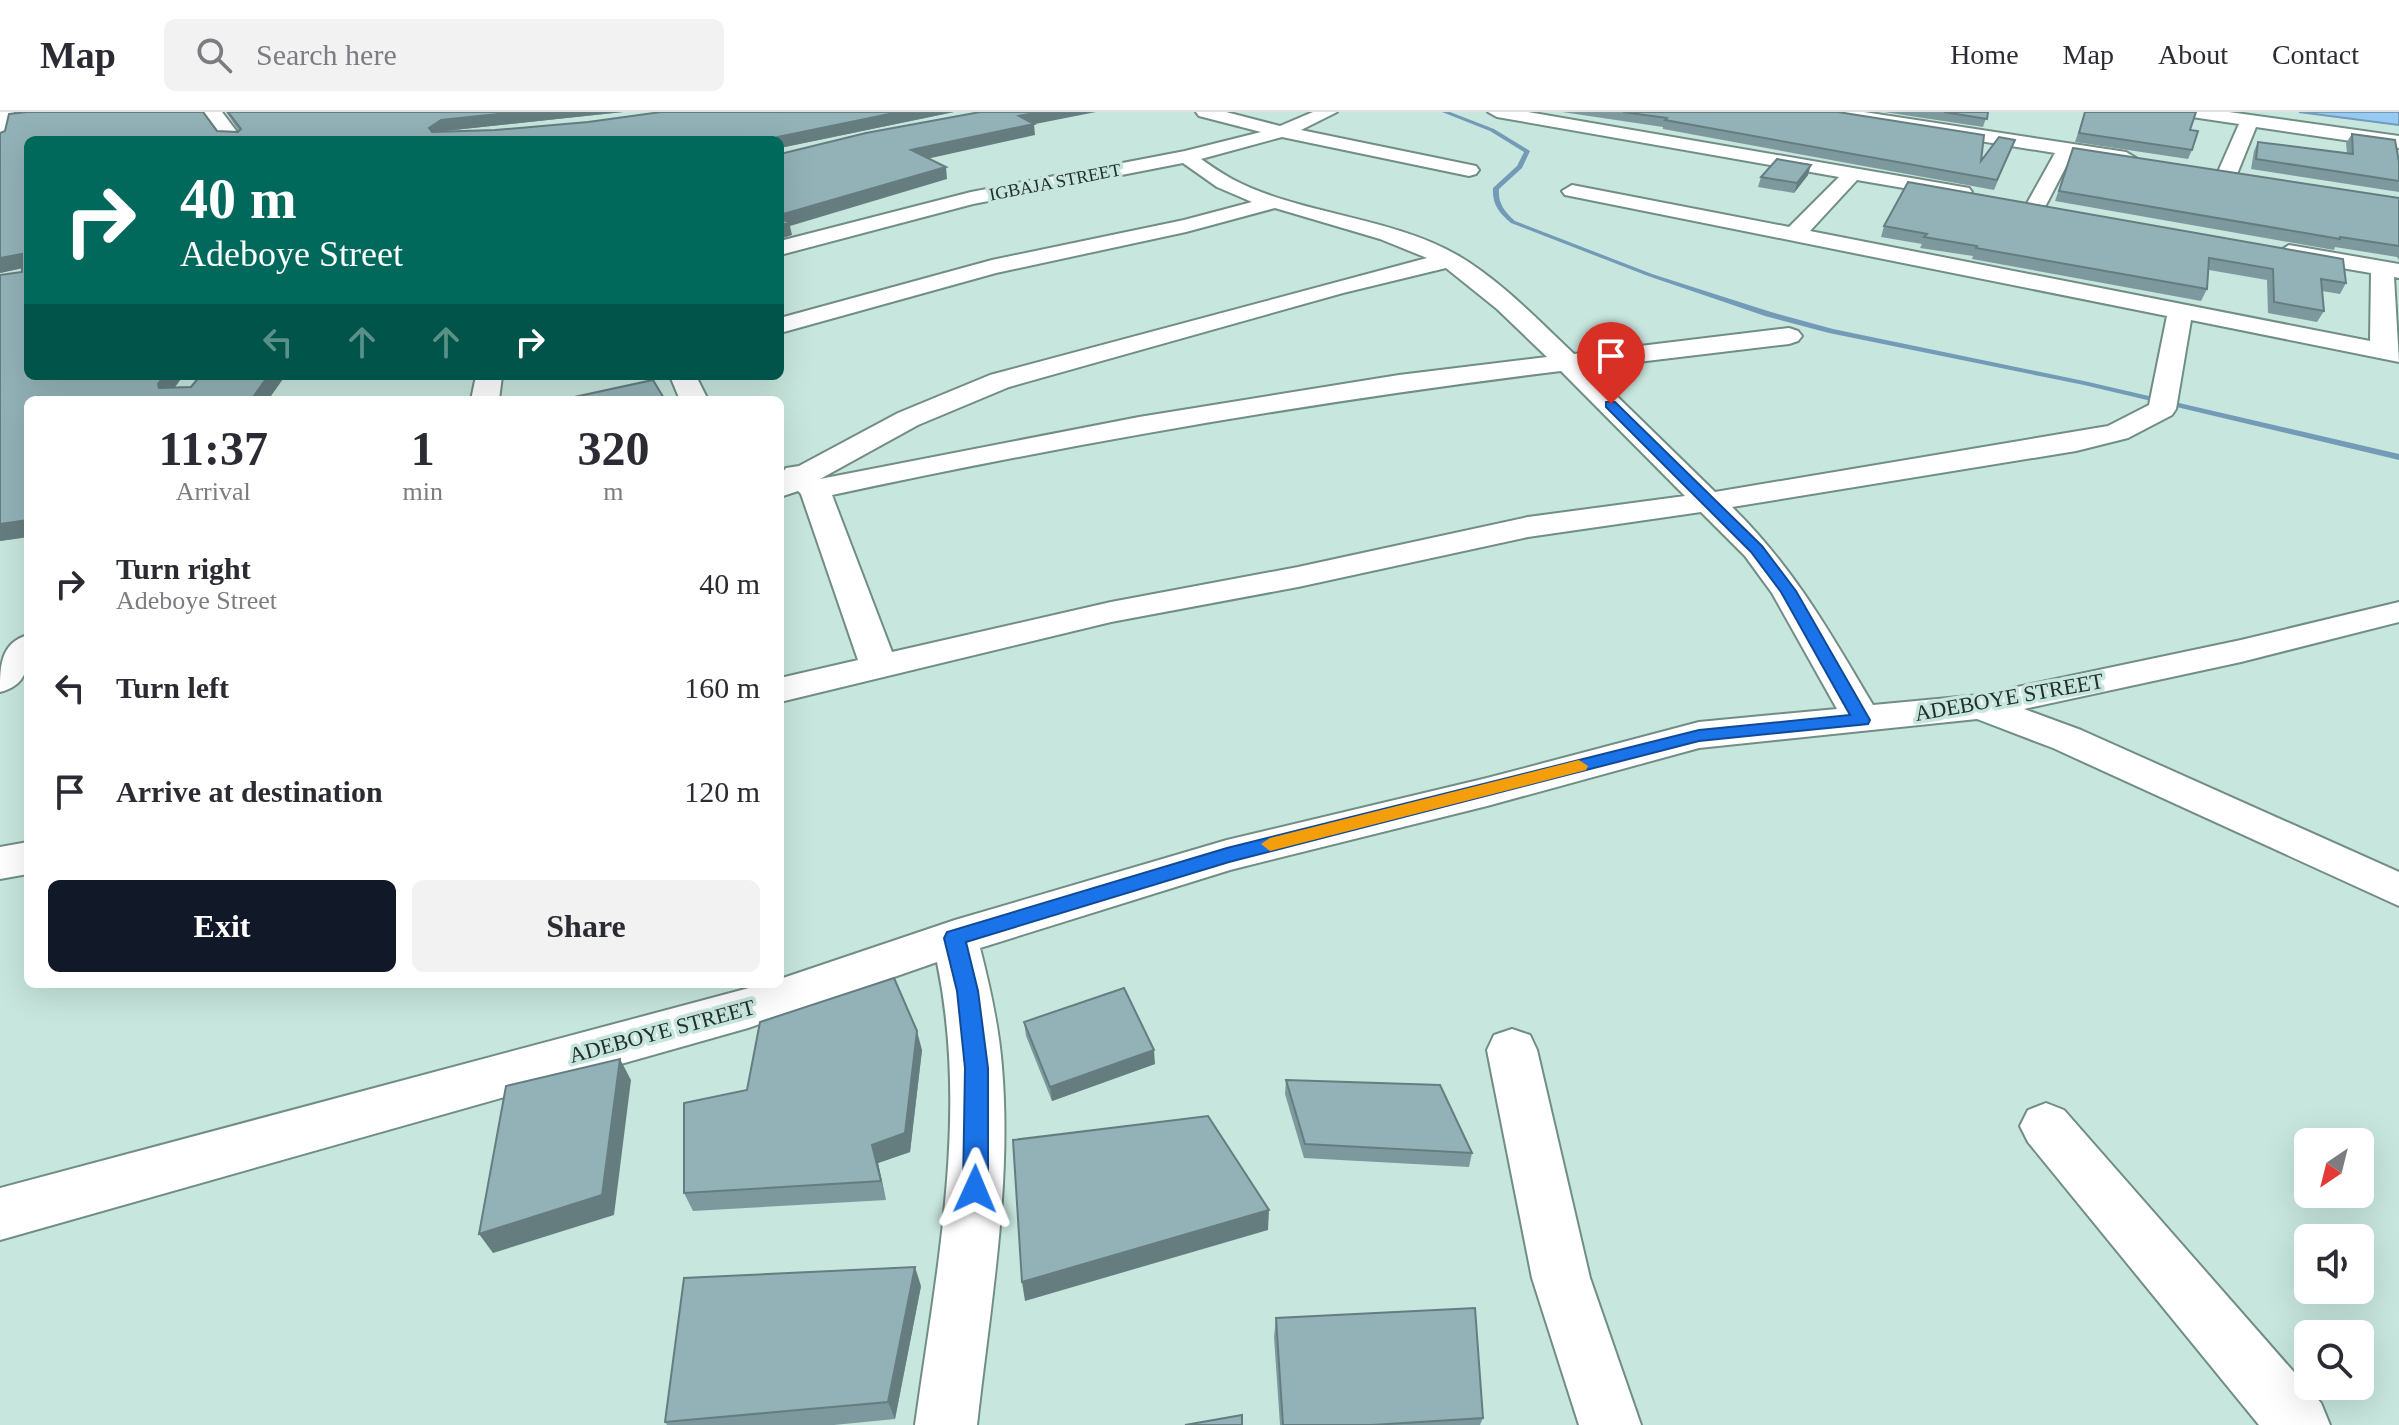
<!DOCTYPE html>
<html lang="en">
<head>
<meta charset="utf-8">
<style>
	:root { --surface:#fff; --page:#f2f2f3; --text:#2b2b33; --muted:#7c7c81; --line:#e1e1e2; --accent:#111827 }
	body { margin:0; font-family:Georgia,serif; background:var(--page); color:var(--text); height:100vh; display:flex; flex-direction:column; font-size:30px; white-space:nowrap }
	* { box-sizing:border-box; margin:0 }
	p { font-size:26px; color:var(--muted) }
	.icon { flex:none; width:44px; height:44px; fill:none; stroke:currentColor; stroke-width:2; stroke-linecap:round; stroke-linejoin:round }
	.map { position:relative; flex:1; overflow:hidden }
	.details { position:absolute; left:24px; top:284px; width:760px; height:592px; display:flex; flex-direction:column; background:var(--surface); border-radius:12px; box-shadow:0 8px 32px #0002 }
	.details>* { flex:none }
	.hud { position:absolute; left:24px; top:24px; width:760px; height:244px; border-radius:12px; box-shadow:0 8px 32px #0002; background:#00695c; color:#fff; overflow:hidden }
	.needle { width:52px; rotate:215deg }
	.tools { position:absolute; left:2294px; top:1016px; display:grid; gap:16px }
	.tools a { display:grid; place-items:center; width:80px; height:80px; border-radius:12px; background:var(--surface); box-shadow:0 8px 32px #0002; font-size:40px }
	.pin { position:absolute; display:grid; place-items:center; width:68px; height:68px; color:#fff; margin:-82px -34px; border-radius:50% 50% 50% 0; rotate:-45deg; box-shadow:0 0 8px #0007 }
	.pin .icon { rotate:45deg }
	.me { position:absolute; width:88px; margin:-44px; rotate:1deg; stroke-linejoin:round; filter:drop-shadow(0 0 6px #0008) }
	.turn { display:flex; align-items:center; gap:28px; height:168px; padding:0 24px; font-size:36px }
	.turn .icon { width:104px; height:104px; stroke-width:2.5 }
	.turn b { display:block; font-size:56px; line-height:68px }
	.lanes { display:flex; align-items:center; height:76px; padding:0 24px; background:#0003; justify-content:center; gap:40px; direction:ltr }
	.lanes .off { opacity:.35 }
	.eta { display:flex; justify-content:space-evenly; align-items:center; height:136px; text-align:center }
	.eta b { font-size:48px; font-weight:700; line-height:56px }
	.action { display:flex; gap:16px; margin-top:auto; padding:16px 24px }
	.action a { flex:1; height:92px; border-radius:12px; background:var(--accent); color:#fff; font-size:32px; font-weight:700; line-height:92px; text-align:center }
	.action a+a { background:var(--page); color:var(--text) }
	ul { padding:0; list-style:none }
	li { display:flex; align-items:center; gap:24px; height:104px; padding:0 24px }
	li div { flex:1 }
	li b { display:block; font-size:30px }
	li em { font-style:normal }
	header { display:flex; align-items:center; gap:48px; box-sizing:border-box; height:112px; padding:0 40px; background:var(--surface); border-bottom:2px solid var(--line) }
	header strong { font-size:38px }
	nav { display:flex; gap:44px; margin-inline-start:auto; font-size:28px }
	.search { width:560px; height:72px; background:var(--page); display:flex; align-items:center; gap:20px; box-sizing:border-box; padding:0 28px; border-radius:12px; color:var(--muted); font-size:30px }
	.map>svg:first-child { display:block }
	.water { fill:#96caf4; stroke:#739bb7; stroke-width:2 }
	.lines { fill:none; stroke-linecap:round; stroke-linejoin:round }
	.stream { fill:#739bb7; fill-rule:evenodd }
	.minor-casing { stroke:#718d85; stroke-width:4 }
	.tertiary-casing { stroke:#718d85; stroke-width:4 }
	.minor { fill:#fff; fill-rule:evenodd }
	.tertiary { fill:#fff; fill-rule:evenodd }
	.wall { fill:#7e999d }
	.shaded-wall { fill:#667d80 }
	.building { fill:#92b2b7; stroke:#667d80; stroke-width:2 }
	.route { fill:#1a73e8; stroke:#114b97; stroke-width:2 }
	.slow { fill:#f59e0b }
	.labels { text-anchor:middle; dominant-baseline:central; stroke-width:7; stroke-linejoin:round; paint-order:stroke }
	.far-street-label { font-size:18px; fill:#222e2a; stroke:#c7e6dd }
	.street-label { font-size:22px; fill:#222e2a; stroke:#c7e6dd }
</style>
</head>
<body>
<header>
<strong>Map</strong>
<div class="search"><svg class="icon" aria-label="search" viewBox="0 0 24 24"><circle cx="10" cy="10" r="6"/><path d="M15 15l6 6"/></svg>Search here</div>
<nav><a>Home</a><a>Map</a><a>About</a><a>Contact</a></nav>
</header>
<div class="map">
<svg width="2399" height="1313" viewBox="0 0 2399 1313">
	<rect width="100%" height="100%" fill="#c7e6dd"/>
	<!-- water -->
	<path class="water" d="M2299,0H2399V13Z"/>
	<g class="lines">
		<!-- stream -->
		<path class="stream" d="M1442,0H1450L1494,17L1530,39L1522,56L1499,77C1498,91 1504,99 1515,109L1652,162L1771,200L1833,217L2084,269L2399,342V348L2084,273L1829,221L1765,204L1648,164L1511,111C1499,101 1492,92 1493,76L1517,54L1524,40L1490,19Z"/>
		<!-- minor casing -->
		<g class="minor-casing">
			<path id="minor" d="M204,0H222L243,28H225Z
				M1196,0H1226L1280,14L1313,0H1337L1301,18L1476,54L1479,58L1476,62L1469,64L1282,25L1201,47C1211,54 1221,61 1232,67C1300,103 1389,104 1457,143C1499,167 1539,209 1574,242L1789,216L1798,219L1802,224L1798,229L1789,232L1588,256L1715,380L2108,314L2149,293L2167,204L1565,83L1562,79L1572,73L1789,115L1839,65L1497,5L1488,0H1528L1969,76L1972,80L1969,84L1962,86L1857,68L1810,119L2370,229L2371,161L2289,147L2278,140L2289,133L2399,152V166L2394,165L2399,250L2191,208L2176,297L2172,303L2128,326L2076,339L1732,395C1794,456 1829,519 1873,593L1980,583L2241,528L2399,490V510L2241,550L2024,597L2081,618L2399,760V794L2053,636L1977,607L1699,636L1487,694L1230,758L980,836C990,875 999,915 1002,955C1012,1074 990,1195 977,1313H915C936,1160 969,1004 937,850L748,916L0,1128V1076L764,872H780V867L955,808L1227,728L1487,666L1699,610L1837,597L1772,481L1745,444L1701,400L1528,425L1298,475L1111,510L780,590V566L858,548L801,382L798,379L780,385V364L786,356L799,354L898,301L990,263L1427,146L1380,127L1275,96L1186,120L996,161L780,221V206L992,148L1184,108L1252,90L1217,75L1183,51L973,92L780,143V129L971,80L1185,39L1261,20L1199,4ZM1446,156L1497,197L1547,245L1399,263L1139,305L820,367L918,313L1009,275L1343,181ZM1561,259L1685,384L1528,405L1298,455L1111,490L892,540L832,383C1074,331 1316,289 1561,259Z
				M1821,0H1864L2126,40L2136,46L2126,52L2072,43L2046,93L2036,99L2026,93L2055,41L1830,5Z
				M2183,0H2229L2399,24V36L2256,15L2237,62L2227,68L2217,62L2239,12L2192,5Z
				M476,264H502L499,288H471Z
				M670,264H696L708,288H680Z
				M28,523C28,550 31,572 0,580C0,555 0,531 28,523Z
				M28,730V762L0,767V735Z
				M1512,917L1530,923L1537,938L1590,1166L1641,1313H1579L1532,1166L1487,938L1494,923Z
				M2046,991L2064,998L2321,1291L2330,1313H2259L2028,1030L2020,1014L2028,998Z"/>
		</g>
		<!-- tertiary casing -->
		<g class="tertiary-casing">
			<path id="tertiary" d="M0,0H14L10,28L0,34Z"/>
		</g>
		<!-- minor -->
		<use href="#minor" class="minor"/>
		<!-- tertiary -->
		<use href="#tertiary" class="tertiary"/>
	</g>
	<!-- wall -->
	<path class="wall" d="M226,0H623L444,19L495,18L588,10L661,0H954L780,36V28H28V264H183L175,275H191L200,264H285L268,288H28V425L0,429L22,160V156L0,161V21L217,19L238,20L239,19Z
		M1562,0H1838L1981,49L2015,28L1994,78L1663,17V15Z
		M1884,0H1988L1983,15Z
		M2085,0H2196L2190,18L2192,38L2188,47L2075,30Z
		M2352,22L2399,50V80L2251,57L2254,39L2258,30L2347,41L2346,31Z
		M2073,36L2399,86V148L2397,145L2335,135L2334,138L2055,89Z
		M1808,63L1794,81L1758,75L1761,65Z
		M1908,70L2346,171L2340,182L2322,179L2324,199L2317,210L2268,201L2267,168L2209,158L2207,177L2201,189L1972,147L1973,144L1920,136L1922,132L1881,125L1884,114Z
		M1024,910L1155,952L1052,989L1026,924Z
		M922,938L910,1040L878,1051L886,1088L693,1099L684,1081L747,978Z
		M1286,968L1472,1041L1469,1055L1304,1046L1285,982Z
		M921,1174L895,1307L834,1313H667L665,1310Z
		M1276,1206L1483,1306L1480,1313H1280L1274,1225Z"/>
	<!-- shaded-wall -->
	<path class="shaded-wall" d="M517,0H623L445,19L433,28L429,16L441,8Z
		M899,0H954L780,36V28H776L777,25Z
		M1039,0H1096L1020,15L1019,4Z
		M1034,12L1035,23L913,50L911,38Z
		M1811,53L1808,63L1794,81L1797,71Z
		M946,55L947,67L790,114L792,123L780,127V103Z
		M22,142L28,155L0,161V146Z
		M164,264H183L167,286L159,276L158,272Z
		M268,264H285L268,288H251Z
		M28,408V425L0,429V412Z
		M917,919L922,938L910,1040L878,1051L886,1088L872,1033Z
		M1154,938L1155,952L1052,989L1050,975Z
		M620,947L631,968L614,1103L493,1141L479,1122Z
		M1269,1098L1268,1118L1025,1189L1022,1170Z
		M915,1155L921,1174L895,1307L888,1290Z"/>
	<!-- building -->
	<path class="building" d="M27,0H203L217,19L238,20L241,17L228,0H517L441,8L429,16L432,20L495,18L588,10L661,0H899L777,25L776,28H28V264H164L158,272L159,276L191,275L200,264H268L251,288H28V408L0,412V163L22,160V142L0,146V21L5,19L9,2Z
		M980,0H1039L1019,4L1034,12L911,38L946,55L780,103V42L866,21Z
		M1623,0H1838L1984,23L1981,49L1999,25L2015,28L1997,68L1665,8L1667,6Z
		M1944,0H1988L1987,7Z
		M2085,0H2196L2190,18L2198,19L2192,38L2079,21Z
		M2352,22L2395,28L2399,50V69L2256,47L2258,30L2353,42Z
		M2073,36L2399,86V134L2340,125V127L2059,79Z
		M1777,47L1811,53L1797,71L1761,65Z
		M1908,70L2343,147L2346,171L2321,167L2324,199L2274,190L2273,157L2209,146L2207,177L1976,136L1977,134L1924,125L1927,122L1884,114Z
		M780,107L789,110L780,113Z
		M653,268L665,288L565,287Z
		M894,866L917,919L905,1021L872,1033L881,1069L684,1081V991L747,978L760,910Z
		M1124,876L1154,938L1050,975L1024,910Z
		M620,947L602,1083L479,1122L506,974Z
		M1286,968L1440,973L1472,1041L1305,1032Z
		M1208,1004L1269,1098L1022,1170L1013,1028Z
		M915,1155L888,1290L665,1310L684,1166Z
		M1475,1196L1483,1306L1372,1313H1283L1276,1206Z
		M1242,1303V1313H1185Z"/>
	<!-- route -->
	<path class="route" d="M1606,290H1615L1762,434L1796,479L1870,608L1868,612L1699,629L1229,750L966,830L978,879L988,956V1077L984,1085L975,1088L967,1085L963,1077L965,956L957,879L944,826L947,820L1227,736L1699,618L1850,603L1781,480L1751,440L1606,295Z"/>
	<!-- slow -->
	<path class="slow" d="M1579,648L1588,654L1586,658L1270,739L1261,732L1270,726Z"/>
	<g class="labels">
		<!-- far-street labels -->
		<g class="far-street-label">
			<text transform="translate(1055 70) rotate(-11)">IGBAJA STREET</text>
		</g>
		<!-- street labels -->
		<g class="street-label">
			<text transform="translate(2009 585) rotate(-10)">ADEBOYE STREET</text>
			<text transform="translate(662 919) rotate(-15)">ADEBOYE STREET</text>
		</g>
	</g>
</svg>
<div class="tools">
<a><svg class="needle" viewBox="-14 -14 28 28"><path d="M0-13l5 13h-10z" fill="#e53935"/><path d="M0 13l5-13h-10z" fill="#7c7c81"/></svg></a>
<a><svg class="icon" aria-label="sound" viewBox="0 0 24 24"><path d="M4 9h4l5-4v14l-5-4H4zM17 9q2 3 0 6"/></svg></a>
<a><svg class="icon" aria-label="search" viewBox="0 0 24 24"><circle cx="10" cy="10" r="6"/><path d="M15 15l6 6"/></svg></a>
</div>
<div class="pin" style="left:1611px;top:292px;background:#d93025"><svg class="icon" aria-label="arrive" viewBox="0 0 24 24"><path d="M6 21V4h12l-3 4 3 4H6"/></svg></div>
<svg class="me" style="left:975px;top:1077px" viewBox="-20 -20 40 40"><path d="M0-17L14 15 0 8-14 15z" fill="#1a73e8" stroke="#fff" stroke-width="4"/></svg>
<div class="hud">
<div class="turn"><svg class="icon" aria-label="right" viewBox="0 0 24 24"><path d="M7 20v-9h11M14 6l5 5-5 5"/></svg><div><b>40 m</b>Adeboye Street</div></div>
<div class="lanes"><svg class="icon off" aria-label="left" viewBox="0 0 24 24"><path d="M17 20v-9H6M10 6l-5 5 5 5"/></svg><svg class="icon off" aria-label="ahead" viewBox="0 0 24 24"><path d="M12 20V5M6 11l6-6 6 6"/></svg><svg class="icon off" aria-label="ahead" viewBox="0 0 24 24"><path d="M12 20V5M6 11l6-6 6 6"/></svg><svg class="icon" aria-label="right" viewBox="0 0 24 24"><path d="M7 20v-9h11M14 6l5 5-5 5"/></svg></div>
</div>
<section class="details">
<div class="eta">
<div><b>11:37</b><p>Arrival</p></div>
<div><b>1</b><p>min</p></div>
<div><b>320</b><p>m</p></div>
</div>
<ul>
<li><svg class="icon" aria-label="right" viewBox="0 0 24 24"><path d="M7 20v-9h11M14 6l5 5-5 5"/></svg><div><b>Turn right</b><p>Adeboye Street</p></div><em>40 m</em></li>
<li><svg class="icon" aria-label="left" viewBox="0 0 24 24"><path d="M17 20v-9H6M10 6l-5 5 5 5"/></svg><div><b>Turn left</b></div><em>160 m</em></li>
<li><svg class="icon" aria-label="arrive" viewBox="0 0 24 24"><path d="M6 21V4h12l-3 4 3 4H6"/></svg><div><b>Arrive at destination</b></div><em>120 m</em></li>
</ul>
<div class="action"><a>Exit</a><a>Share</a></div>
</section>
</div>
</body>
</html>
